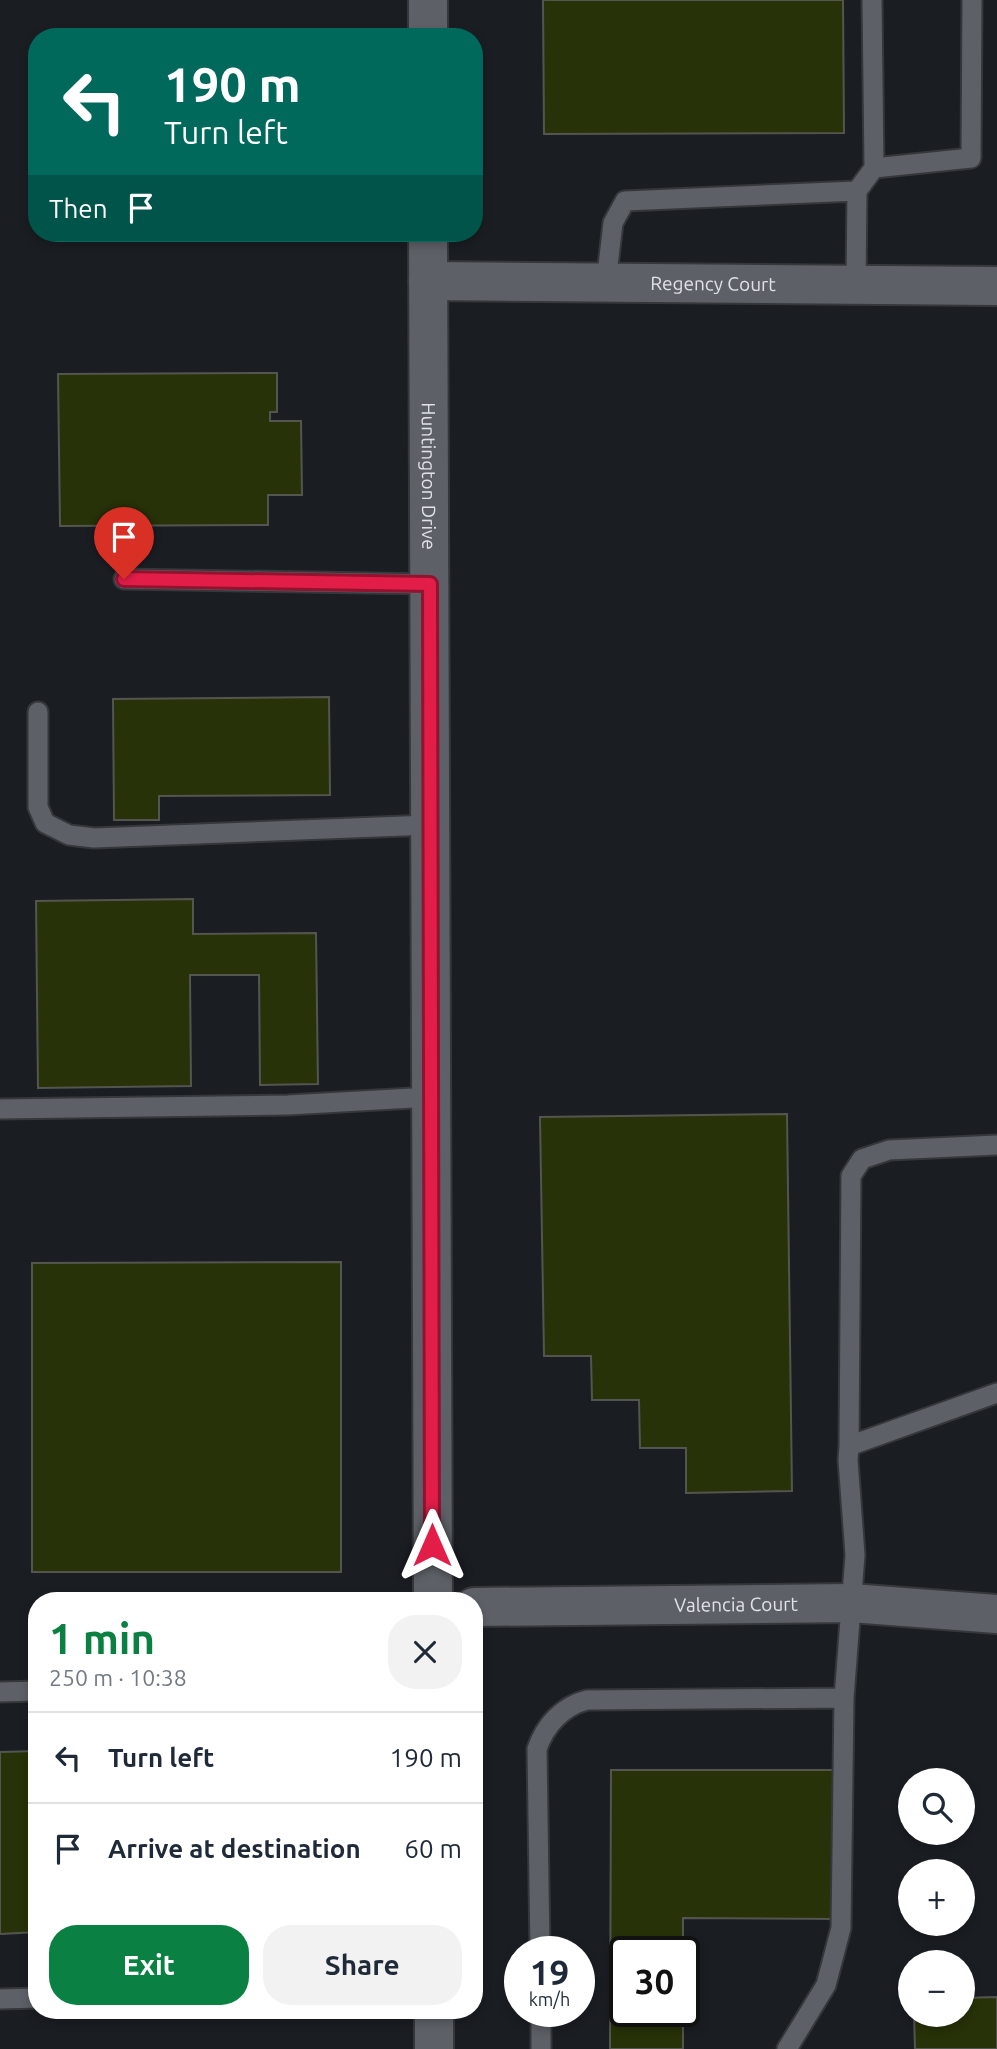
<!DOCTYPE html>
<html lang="en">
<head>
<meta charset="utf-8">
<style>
	:root { --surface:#fff; --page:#f2f2f3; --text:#1f2937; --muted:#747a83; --line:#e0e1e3; --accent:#0b8043 }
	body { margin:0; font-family:Ubuntu,sans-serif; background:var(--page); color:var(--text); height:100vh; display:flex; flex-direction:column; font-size:26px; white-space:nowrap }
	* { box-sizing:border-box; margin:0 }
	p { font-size:23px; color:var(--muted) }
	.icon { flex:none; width:38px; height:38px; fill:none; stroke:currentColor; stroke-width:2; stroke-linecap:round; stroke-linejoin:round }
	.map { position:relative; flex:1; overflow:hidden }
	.sheet { position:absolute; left:28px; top:1592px; width:455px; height:427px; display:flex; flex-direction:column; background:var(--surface); border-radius:28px; box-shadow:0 4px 10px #0003 }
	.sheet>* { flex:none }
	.hud { position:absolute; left:28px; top:28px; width:455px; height:214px; border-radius:28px; box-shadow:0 4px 10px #0003; background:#00695c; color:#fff; overflow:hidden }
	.buttons { position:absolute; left:898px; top:1768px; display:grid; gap:14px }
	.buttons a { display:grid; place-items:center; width:77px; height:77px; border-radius:50%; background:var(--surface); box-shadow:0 4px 10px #0003; font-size:35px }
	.speed { position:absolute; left:504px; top:1936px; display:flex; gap:14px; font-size:35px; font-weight:700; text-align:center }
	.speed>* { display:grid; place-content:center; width:91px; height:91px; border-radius:50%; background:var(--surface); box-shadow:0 4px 10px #0003; line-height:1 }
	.speed small { font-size:18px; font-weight:400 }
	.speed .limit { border:4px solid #111; border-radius:10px; background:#fff; color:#111 }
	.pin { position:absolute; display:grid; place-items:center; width:60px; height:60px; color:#fff; margin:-72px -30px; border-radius:50% 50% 50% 0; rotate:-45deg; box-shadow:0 0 7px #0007 }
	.pin .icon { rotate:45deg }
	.me { position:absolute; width:77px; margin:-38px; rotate:0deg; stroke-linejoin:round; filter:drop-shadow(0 0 5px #0008) }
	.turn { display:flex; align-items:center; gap:24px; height:147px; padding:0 21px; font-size:32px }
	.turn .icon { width:91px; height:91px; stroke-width:2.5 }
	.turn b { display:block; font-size:49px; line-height:60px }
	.then { display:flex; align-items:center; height:66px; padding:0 21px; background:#0003; gap:14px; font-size:26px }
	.round { display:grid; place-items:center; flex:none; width:74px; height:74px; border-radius:28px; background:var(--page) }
	.headline { display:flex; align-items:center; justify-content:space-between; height:119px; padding:0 21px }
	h1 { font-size:42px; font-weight:700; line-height:52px; color:var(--accent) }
	.button { display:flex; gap:14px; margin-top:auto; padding:14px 21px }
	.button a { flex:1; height:80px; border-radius:28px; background:var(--accent); color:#fff; font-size:28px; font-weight:700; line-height:80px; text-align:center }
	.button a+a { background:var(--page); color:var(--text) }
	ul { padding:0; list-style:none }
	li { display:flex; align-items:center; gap:21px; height:91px; padding:0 21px; border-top:2px solid var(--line) }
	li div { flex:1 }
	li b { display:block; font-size:26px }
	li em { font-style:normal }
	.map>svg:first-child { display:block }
	.building { fill:#273208; stroke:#53564f; stroke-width:2 }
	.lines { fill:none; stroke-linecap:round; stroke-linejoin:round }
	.lane-casing { stroke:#35373b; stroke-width:23 }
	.street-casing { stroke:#35373b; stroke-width:42 }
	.lane { stroke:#5d6167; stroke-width:19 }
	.street { stroke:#5d6167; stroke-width:38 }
	.route-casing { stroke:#92132f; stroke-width:18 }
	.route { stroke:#e11d48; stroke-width:12 }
	.labels { text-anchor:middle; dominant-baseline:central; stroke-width:7; stroke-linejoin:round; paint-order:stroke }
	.street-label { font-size:19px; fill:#e0e2e6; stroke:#1a1d22 }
</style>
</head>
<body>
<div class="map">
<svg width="997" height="2049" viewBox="0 0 997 2049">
	<rect width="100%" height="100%" fill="#1a1d22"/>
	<!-- building -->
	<path class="building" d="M543,0H843L844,133L544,134Z
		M277,373V412H270V421H301L302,495H268V525L60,526L58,374Z
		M329,697L330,795L159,796V820H114L113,699Z
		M193,899V934L316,933L318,1084L260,1085L259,975H190L191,1086L38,1088L36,901Z
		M787,1114L792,1491L686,1493V1448H640L639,1400H592L591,1356H544L540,1117Z
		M341,1262V1572H32V1263Z
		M37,1751V1932L0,1934V1752Z
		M611,1770H839L838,1919L683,1918V1951H625V2011H683V2049H610Z
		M997,1997V2049H915L914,2014H962V1998Z"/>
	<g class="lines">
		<!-- lane casing -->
		<g class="lane-casing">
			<path id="lane" d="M874,168L971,158L972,0
				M606,283L613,223L625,201L857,191L874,168L872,0
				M856,285L857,191
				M124,579L430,584
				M38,712V807L45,823L69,835L94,838L430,825
				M0,1109L288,1105L431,1097
				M849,1446L851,1176L862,1159L889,1150L997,1145
				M0,1692L37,1691
				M844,1698L855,1555L848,1460L849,1446L997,1393
				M540,1951L537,1749C545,1725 563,1706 587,1700L844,1698L841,1928L826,1985L787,2049
				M0,1999L37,1998
				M541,2011V2049"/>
		</g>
		<!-- street casing -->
		<g class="street-casing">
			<g id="street">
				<path d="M428,0V37"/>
				<path id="s1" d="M428,233L433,1601"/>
				<path id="s2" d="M428,281L997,286"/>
				<path id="s3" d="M474,1607L851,1603L997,1614"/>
				<path d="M434,2011V2049"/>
			</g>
		</g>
		<!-- lane -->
		<use href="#lane" class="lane"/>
		<!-- street -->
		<use href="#street" class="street"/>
	</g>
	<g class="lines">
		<!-- route casing -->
		<g class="route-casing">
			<path id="route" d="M124,579L430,584L432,1545"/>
		</g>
		<!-- route -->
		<use href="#route" class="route"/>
	</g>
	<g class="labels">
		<!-- street labels -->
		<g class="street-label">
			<text stroke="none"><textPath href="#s2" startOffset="285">Regency Court</textPath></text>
			<text stroke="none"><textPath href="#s1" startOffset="243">Huntington Drive</textPath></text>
			<text stroke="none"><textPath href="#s3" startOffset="262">Valencia Court</textPath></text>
		</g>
	</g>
</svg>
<div class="buttons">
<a><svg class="icon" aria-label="search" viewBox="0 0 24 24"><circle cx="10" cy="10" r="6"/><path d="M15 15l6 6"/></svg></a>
<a>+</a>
<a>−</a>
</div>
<div class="speed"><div>19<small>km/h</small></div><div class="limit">30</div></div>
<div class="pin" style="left:124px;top:579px;background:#d93025"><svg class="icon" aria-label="arrive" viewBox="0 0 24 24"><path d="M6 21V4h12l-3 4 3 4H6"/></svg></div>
<svg class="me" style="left:432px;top:1545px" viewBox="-20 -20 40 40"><path d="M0-17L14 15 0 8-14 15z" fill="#e11d48" stroke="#fff" stroke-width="4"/></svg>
<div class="hud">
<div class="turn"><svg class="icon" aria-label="left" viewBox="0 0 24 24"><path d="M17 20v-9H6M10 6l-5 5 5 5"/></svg><div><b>190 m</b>Turn left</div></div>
<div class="then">Then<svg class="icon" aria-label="arrive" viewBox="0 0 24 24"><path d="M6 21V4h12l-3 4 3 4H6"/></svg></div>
</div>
<section class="sheet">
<div class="headline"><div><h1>1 min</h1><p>250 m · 10:38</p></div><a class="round"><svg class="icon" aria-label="close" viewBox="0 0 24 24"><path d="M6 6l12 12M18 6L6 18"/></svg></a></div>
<ul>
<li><svg class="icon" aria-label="left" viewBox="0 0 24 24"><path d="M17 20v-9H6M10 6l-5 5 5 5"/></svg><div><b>Turn left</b></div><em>190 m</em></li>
<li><svg class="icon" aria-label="arrive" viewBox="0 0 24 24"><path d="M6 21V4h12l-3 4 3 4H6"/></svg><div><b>Arrive at destination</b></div><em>60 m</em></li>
</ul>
<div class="button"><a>Exit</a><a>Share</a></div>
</section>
</div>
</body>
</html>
